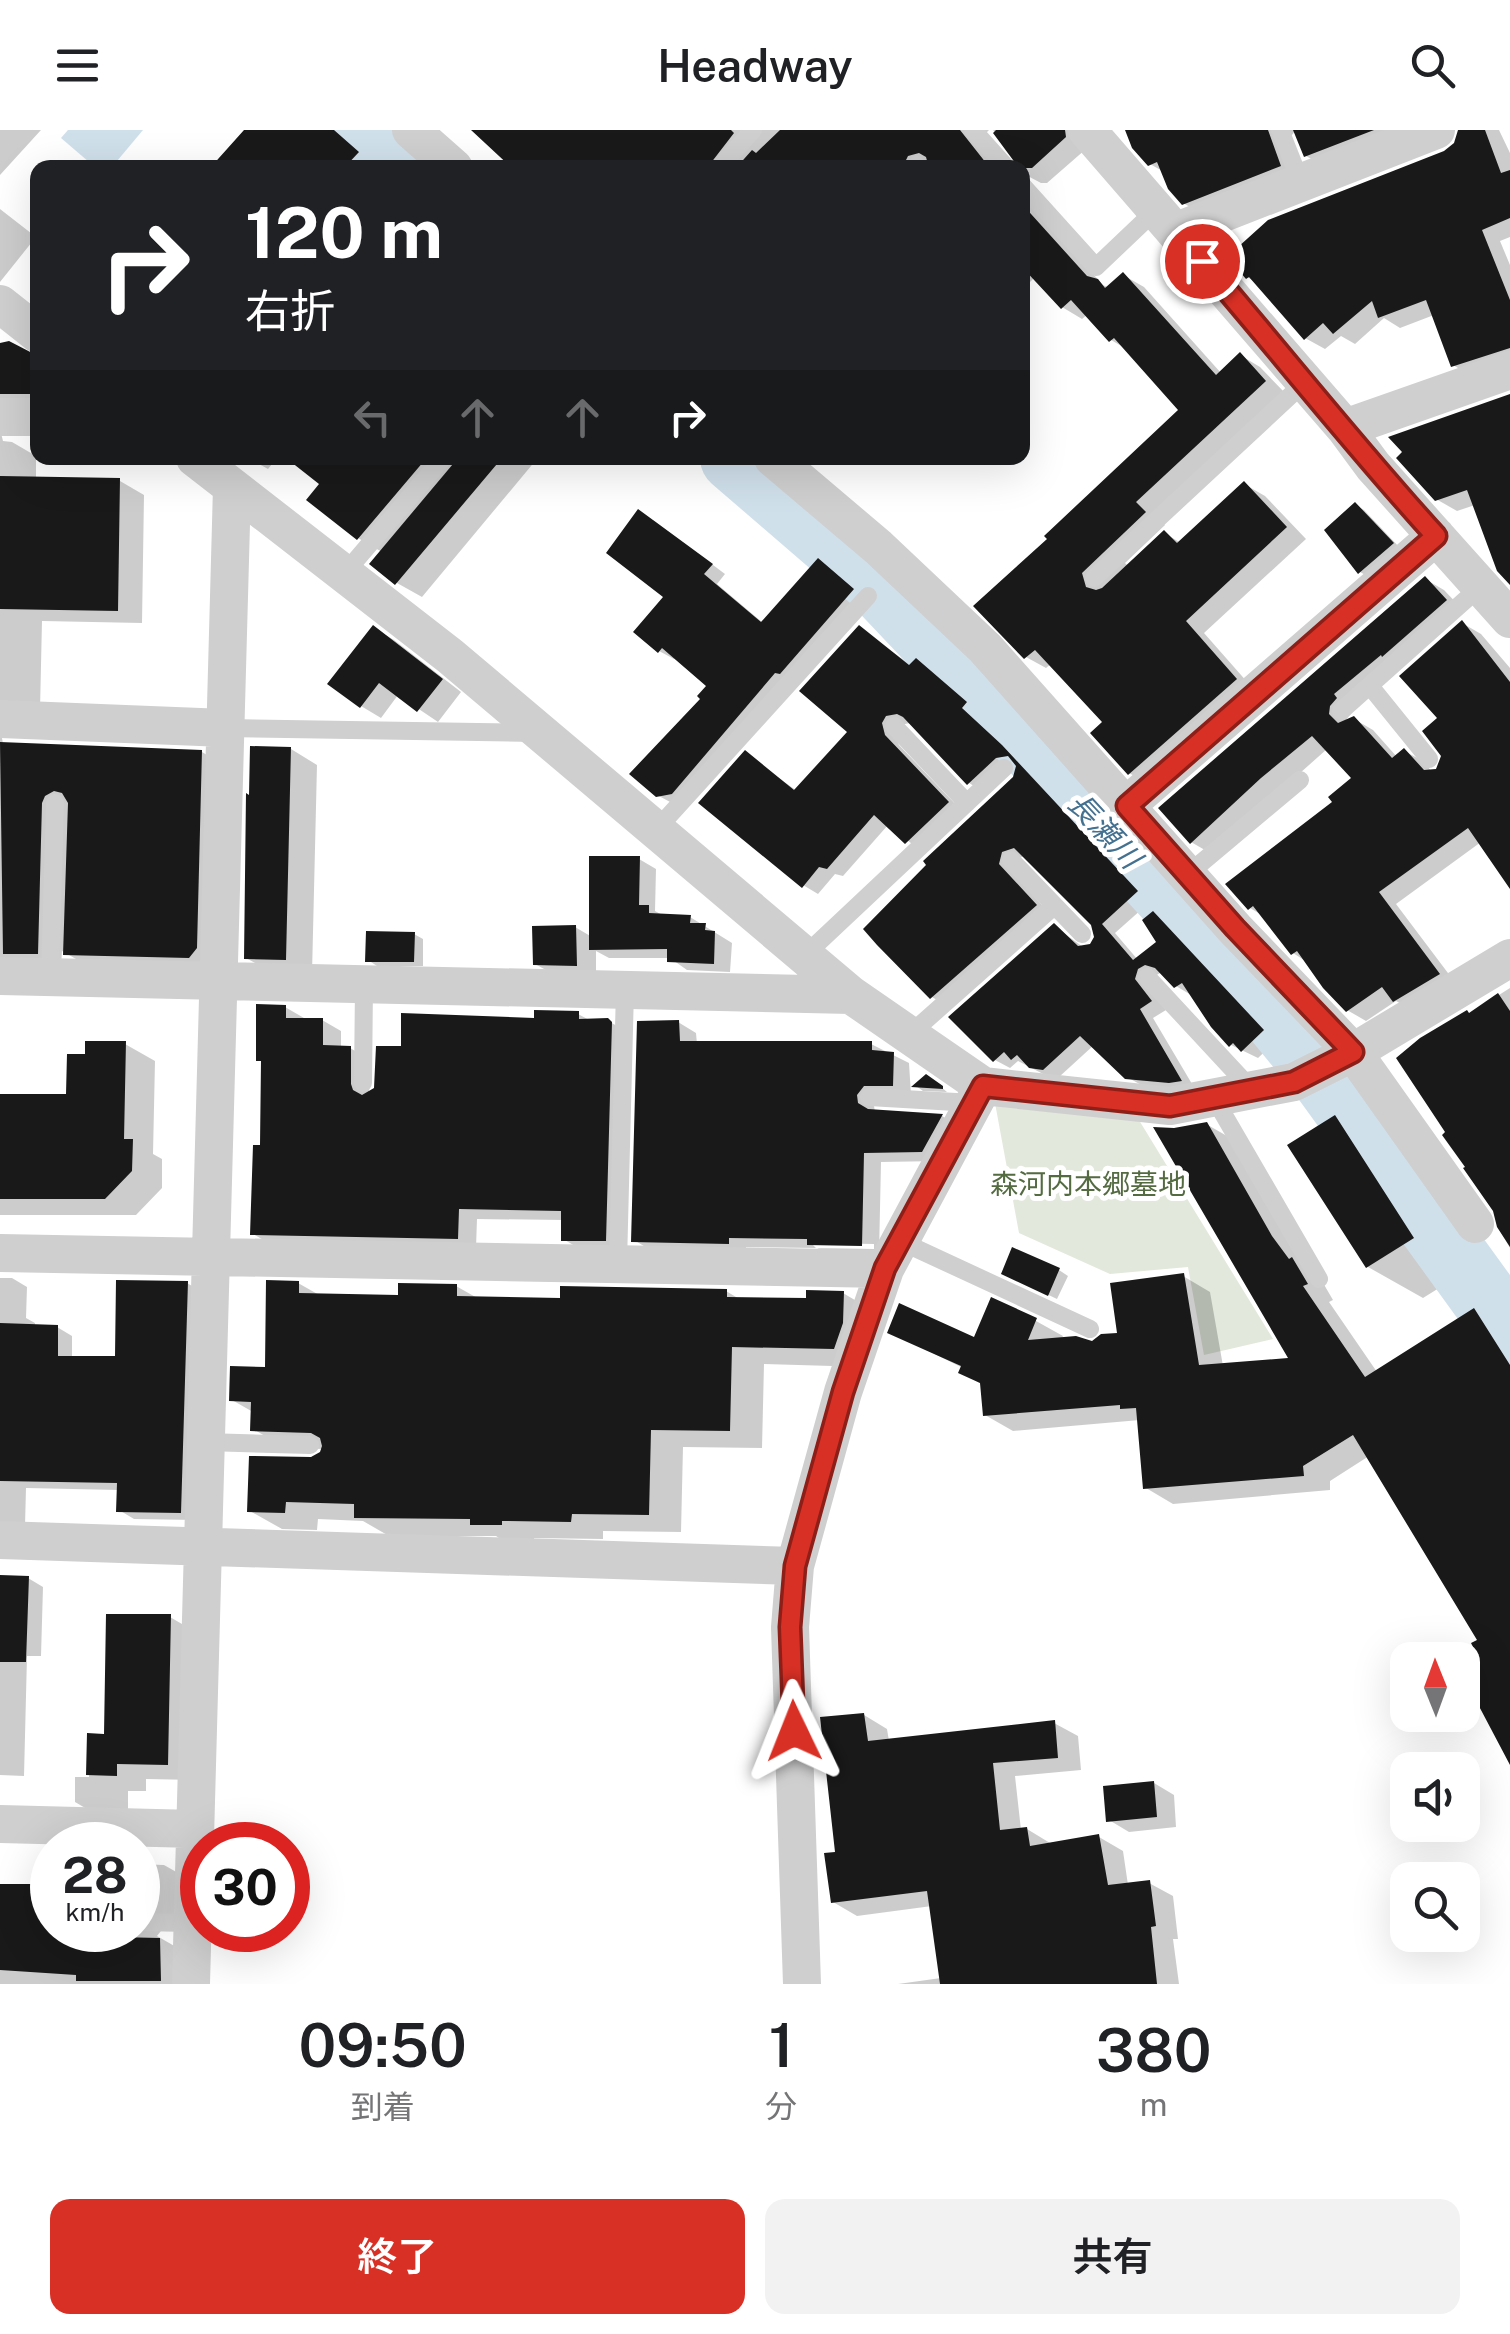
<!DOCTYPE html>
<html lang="ja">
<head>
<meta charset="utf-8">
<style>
	:root { --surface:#fff; --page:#f2f2f2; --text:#202124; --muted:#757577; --accent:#d93025 }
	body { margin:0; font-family:"Public Sans","Noto Sans JP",sans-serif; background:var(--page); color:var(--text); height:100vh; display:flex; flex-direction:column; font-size:38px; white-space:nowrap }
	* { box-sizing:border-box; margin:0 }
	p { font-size:32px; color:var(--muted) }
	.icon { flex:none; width:55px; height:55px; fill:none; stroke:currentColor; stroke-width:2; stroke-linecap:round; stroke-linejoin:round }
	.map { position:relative; height:1854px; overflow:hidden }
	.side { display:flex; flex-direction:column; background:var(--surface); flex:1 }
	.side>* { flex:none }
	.hud { position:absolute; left:30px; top:30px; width:1000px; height:305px; border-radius:20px; box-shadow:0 10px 40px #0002; background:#202124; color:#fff; overflow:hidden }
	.needle { width:65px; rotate:359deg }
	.tools { position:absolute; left:1390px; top:1512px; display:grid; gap:20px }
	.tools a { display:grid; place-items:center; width:90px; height:90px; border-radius:20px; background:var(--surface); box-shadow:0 10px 40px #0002; font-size:50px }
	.speed { position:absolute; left:30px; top:1692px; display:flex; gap:20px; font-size:50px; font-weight:700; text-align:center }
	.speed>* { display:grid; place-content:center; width:130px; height:130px; border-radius:50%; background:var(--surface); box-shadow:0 10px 40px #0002; line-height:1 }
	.speed small { font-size:25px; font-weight:400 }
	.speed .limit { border:15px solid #d22; background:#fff; color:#111 }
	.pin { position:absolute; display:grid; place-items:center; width:85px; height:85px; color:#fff; margin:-42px; border:5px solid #fff; border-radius:50%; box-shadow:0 2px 10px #0007 }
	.me { position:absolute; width:110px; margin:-55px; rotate:358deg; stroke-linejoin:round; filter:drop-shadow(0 0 8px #0008) }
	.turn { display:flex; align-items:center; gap:35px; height:210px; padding:0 50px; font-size:45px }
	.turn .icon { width:130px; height:130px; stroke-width:2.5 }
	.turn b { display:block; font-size:70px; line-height:85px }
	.lanes { display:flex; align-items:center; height:95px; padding:0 50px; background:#0003; justify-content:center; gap:50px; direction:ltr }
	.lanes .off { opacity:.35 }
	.eta { display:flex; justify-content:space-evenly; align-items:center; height:170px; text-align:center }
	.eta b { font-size:60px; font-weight:600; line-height:70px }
	.button { display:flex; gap:20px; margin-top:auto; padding:20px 50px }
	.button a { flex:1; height:115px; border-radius:20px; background:var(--accent); color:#fff; font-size:40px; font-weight:600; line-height:115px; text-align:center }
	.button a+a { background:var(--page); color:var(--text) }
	header { display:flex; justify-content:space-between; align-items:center; height:130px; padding:0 50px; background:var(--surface); font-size:45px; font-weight:600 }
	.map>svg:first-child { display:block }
	.green { fill:#e2e8dc }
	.water { fill:#d0e0eb }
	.shadow { fill:#0003; fill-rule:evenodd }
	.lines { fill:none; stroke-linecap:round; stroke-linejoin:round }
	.river { stroke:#d0e0eb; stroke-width:68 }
	.building { fill:#191919 }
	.lane { stroke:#cfcfcf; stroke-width:18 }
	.street { stroke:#cfcfcf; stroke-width:38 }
	.route-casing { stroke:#8d1f18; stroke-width:25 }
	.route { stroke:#d93025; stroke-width:18 }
	.labels { text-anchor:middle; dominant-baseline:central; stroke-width:10; stroke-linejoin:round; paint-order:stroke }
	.park-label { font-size:28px; fill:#546b42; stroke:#fff }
	.water-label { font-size:30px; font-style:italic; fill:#447190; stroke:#fff }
</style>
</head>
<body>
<header><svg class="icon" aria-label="menu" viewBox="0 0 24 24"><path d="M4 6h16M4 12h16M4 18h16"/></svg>Headway<svg class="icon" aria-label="search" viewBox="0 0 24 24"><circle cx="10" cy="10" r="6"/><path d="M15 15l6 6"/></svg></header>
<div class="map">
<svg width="1510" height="1854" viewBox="0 0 1510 1854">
	<rect width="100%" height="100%" fill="#fff"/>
	<!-- green -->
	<path class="green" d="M995,973L1134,982L1273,1209L1204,1225L1188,1137L1110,1144L1019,1103Z"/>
	<!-- water -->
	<path class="water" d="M68,0H143L112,37L96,38L61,8Z"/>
	<!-- shadow -->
	<path class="shadow" d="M0,0H41L0,45Z
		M247,0H339L380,38H214Z
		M475,0H989L980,9L997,38H516Z
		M993,0H1089L1086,19L1047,53H1041L1022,43L1019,29Z
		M1128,0H1296L1287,11L1300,48L1204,85L1183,73L1164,42L1150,34Z
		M1296,0H1422L1326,37L1306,26Z
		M1460,0H1499L1510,23V107L1500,111L1510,135V234L1473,247L1453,235L1434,185L1400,198L1384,188L1355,214L1341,206L1325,219L1305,208L1258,153L1247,147L1446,23L1456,15Z
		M1022,59L1032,77L1103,155L1109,158L1123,145L1144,157L1221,243L1240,225L1260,237L1285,263L1155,385L1165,395L1125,433L1128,436L1164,403L1181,413L1244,354L1265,366L1306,409L1204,503L1256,562L1149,654L1129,643L1105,592L1051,534L1046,538L1026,527L1050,410L1182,280L1130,221L1111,210L1088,184L1082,189L1062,177L1035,147L1022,160Z
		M0,79L36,107L0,152Z
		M0,213L38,228V279L1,303L3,311L12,312L36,326V349L120,351L144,365L142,493L42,491L40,580L1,602L3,614L202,622L225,636L220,832L90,837L62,821L61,837L0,836Z
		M1510,266V449L1475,375L1457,381L1436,369Z
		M248,328H277L268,339Z
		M290,328H533L536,330L422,467L397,453L382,422L358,408L323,354Z
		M1355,375L1364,380L1401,419L1369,447L1360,442Z
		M653,390L725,444L717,454L763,493L818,431L867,468L672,673L657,665L710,556L676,527L674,529L659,521L666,467Z
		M1425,449L1444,460L1464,481L1354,580L1341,596L1354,589L1373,600L1397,627L1404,621L1423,631L1432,642H1438L1444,626L1440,588L1462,493L1481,504L1510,538V755L1481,712L1396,774L1457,855L1414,881L1396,871L1366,891L1347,880L1307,832L1293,823L1265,787L1250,778L1354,648L1327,619L1210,723L1191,712Z
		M374,498L394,510L461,562L438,592L398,565L381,588L361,576Z
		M859,498L912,536L916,531L931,540L980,582L975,588L1017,626L1151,771L1115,803L1138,830L1159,812L1154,784L1169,792L1278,909L1258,928L1231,915L1191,865L1176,856L1162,842L1153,847L1149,859L1166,880L1153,888L1195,959L1143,956L1127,947L1094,915L1059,947L1047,946L1018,931L1010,938L995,930L1054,796L1083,817L1093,814L1096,799L1025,725L1017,730L1014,744L1050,784L947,876L932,867L1019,641L1016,633L984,662L969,653L910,593L900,595L896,608L899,615L963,682L921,721L888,695L843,746L835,744L818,764L803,755L745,624L797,661L851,602Z
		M291,619L317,635L312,844L273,843L246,828Z
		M639,729L656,739L655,781L664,786L690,787L732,813L730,842L687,840L670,828H609L596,821V846L555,845L535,834L575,797L592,807Z
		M414,804L423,809V836H377L368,830Z
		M1510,858V1118L1499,1099L1496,1080L1399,928Z
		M285,877L304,888L322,890L341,901V918H350L369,929V964L377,960L403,919L578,884L591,891H608L628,902L625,1121L582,1120L563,1109L564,1090L477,1089L476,1118L272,1115L253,1104L263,1017L264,933L259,930Z
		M678,892L696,903L697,914H871L909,933L911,965L883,964L874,976L875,982L942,986L959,996L941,1031L881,1032L879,1125L827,1124L817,1118L746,1117V1123L652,1121L634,1110ZM811,1113L874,1114V1119L816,1118Z
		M125,914L155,931L153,1024L162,1029V1058L136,1085H0V966L69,967Z
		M935,952L947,962L923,961L916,956Z
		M1335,988L1390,1020L1468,1140L1423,1168L1368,1137Z
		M1206,994L1234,1010L1319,1146L1333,1170L1329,1172L1377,1242L1474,1181L1502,1197L1510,1210V1630L1480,1526V1511L1369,1326L1330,1351V1360L1173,1374L1146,1358L1140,1290L1013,1301L985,1285L983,1255L961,1242L963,1238L890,1202L975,1210L992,1170L1036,1191L1063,1206L1061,1210L1093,1214L1120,1205L1183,1146L1210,1162L1223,1236L1293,1230L1174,1001Z
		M1059,1140L1068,1146L1057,1169L1013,1148Z
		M0,1148H12L27,1157L26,1188L35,1193V1197H57L72,1206V1228H118L187,1153L202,1162L196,1390L134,1389L119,1380V1360L26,1358L25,1396L0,1400Z
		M298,1153L321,1166L400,1168L456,1156L479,1169L562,1171L726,1161L741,1170L808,1171L843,1163L875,1182L866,1237L764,1234L762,1318L683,1317L681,1402L603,1401V1409L534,1408V1412H505L496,1406H389L363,1391L318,1389L317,1400L282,1399L250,1381L324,1319L285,1318L253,1299V1282L232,1270L267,1240Z
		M0,1448H28L43,1457L41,1526H27L24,1646L0,1645Z
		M170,1487L199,1504L196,1650L146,1649V1661H128V1689H104L75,1672V1647H89V1606H107Z
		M864,1585L887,1599L889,1611L1054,1593L1078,1606L1081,1640L1015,1646L1021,1700L1027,1699L1050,1713L1099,1707L1123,1721L1128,1755L1149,1753L1173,1766L1178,1809H1173L1179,1854H898L941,1848L932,1776L857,1786L833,1772L838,1724Z
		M1154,1653L1174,1665L1176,1697L1129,1702L1109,1690Z
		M44,1723H52V1800H138V1734L164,1735L194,1752L193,1790L164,1797L157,1806L190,1825V1854H0V1756H44Z"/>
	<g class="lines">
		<!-- river -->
		<path class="river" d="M365,0L409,38
			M734,328L872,447L1048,633L1264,872L1318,938L1510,1203"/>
	</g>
	<!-- building -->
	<path class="building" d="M244,0H334L359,22L344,38H210Z
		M471,0H731L734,3L707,38H512Z
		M780,0H960L990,38H929L926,27L919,23L908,26L902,38H736L752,20L756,23Z
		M996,0H1065L1066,7L1032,38H1019L993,3Z
		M1125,0H1268L1281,36L1182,75L1168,59L1157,32L1148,36L1132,18Z
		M1293,0H1374L1304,27Z
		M1458,0H1485L1501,43L1510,40V88L1482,100L1510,170V218L1451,237L1426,170L1378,188L1372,171L1333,204L1323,193L1304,210L1249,147L1246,149L1227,127L1268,90L1444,21L1454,13Z
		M1022,74L1087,146L1098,149L1105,158L1123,142L1216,245L1240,222L1266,251L1136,372L1146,382L1082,443L1086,457L1096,460L1102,458L1164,400L1177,413L1244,351L1287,397L1186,491L1237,549L1128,645L1090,603L1102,592L1035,520L1024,529L973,476L1047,409L1044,406L1178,280L1114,208L1109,212L1071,170L1061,179L1022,137Z
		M9,211L38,226V264H0V213Z
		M1510,264V455L1497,441L1467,360L1435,371L1396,328L1402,322L1388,307Z
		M286,328H420L424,331L357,410L306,370L319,354Z
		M458,328H502L395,455L369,434Z
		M0,346L120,348L118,481L0,479Z
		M1355,372L1394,413L1358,444L1324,400Z
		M638,379L713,434L704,444L761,492L818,428L854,459L780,544L775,543L672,664L656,667L629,644L700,569L697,566L706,556L662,518L658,523L633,502L663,467L606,423Z
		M1425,446L1447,470L1382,527L1381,525L1334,564L1337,568L1330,576L1329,584L1338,593L1354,586L1392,628L1404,618L1424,640L1436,639L1441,626L1422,601L1437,588L1399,546L1462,490L1510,552V759L1468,698L1379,762L1440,844L1393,872L1382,857L1346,882L1323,858L1297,821L1291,825L1253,776L1248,780L1225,754L1332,672L1328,667L1351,648L1312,606L1261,648L1190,714L1158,678Z
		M373,495L443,549L417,582L379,553L360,578L327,554Z
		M859,495L909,535L916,528L967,572L962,578L1002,615L1138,761L1102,794L1133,830L1156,812L1142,790L1153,781L1264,900L1241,922L1233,913L1229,917L1211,897L1182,853L1174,858L1155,838L1145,835L1138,839L1135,849L1152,871L1140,879L1182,951L1169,953L1125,949L1080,906L1043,940L1029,938L1017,925L1011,930L1004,922L993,932L948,887L1054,793L1078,816L1090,814L1094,807L1091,795L1014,718L1002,722L999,734L1037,775L930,869L877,815L863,799L926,735L923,731L1013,647L1016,636L1008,626L996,628L967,655L903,587L897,584L886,586L882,593L885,605L949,672L905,714L874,685L827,739L819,737L802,758L698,673L745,620L794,660L847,602L799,561Z
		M0,612L202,620L197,818L189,828L63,825L68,673L62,663L54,661L45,666L42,673L38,824H3Z
		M250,616L291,617L286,830L244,829L246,663L249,665Z
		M589,726H640L639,775H649V783L691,785L690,793H706L705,800L715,801L714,834L667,832V819L589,820Z
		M576,795L577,836L533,835L532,796Z
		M366,801L415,802L414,832H365Z
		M1498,863L1510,881V1117L1497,1097L1493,1081L1463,1038L1465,1037L1442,1005L1445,1002L1396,928L1420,908L1467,880L1469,883Z
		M256,874L286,875V888H323V915L351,916V954L353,960L362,965L374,958L376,916H401V883L534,888V880L579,881V889L608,888L612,892L606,1111H561V1081L459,1079L458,1109L250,1105L253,1015H260L261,931H256Z
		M679,890L680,911H872V920L894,922L893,956H864L857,965L858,973L868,979L943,984L922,1022L864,1023L862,1116L807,1115V1109L729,1108V1114L631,1112L637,891Z
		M85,911H126L124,1009H133L132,1041L105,1069H0V964H66L67,924H85Z
		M926,944L943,956V959L911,957Z
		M1335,985L1414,1108L1366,1138L1287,1015Z
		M1207,992L1272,1106L1289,1129L1292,1127L1308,1154L1303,1156L1365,1247L1474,1178L1510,1235V1635L1462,1544V1533L1477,1525L1471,1513L1477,1510L1353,1305L1303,1336L1304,1346L1143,1359L1136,1278L1120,1279V1275L983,1286L980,1253L958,1243L961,1236L887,1203L899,1173L974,1207L991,1167L1037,1188L1028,1210L1076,1206L1092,1211L1101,1204L1117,1203L1110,1153L1184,1143L1199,1235L1288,1228L1153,997L1174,998Z
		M1012,1117L1060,1138L1048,1166L1001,1144Z
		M116,1150L188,1151L181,1383L116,1382L117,1353L0,1351V1193L58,1195V1226H115Z
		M266,1150L299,1151V1163L398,1165V1153L457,1154V1166L560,1168V1156L727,1159V1167L806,1168V1160L844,1161L843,1193L834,1219L732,1217L730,1301L651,1300L649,1385L572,1384L571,1392L502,1391V1395H470V1389L354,1388V1374L286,1372L285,1383L247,1382L249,1326L311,1327L320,1322L322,1316L320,1308L311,1303L250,1301L251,1272L229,1271L230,1236L265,1237Z
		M0,1445L29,1446L26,1532H0Z
		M106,1484H171L168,1635L117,1634V1646L86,1645L87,1603L104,1604Z
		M864,1583L868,1611L1055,1590L1058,1628L993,1633L1000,1700L1027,1697L1030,1716L1099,1704L1108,1755L1150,1750L1156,1796L1151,1797L1157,1854H940L927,1761L831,1773L824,1723L835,1722L820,1587Z
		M1154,1651L1157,1687L1106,1692L1103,1656Z
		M0,1754H52V1800H71V1806L160,1808L161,1851H76V1845L0,1840Z"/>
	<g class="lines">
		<!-- lane -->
		<path class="lane" d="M973,0L1007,38
			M1280,0L1301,53
			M719,38L753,0
			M914,38L917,35
			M1022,55L1096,137L1157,79
			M344,444L443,328
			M1094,448L1305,252
			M1370,556L1429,629
			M1341,581L1481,456
			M894,596L967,673
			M225,598L534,603
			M656,700L868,466
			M1011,730L1082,804
			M1188,744L1300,650
			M804,826L1004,638
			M50,847L55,673
			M1147,847L1252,960
			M909,905L1053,777
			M363,953L364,855
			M869,967L973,973
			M1214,968L1319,1149
			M900,1111L1090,1199
			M618,1133L625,860
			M205,1312L310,1315
			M138,1792L192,1793"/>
		<!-- street -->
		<path class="street" d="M411,0L454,38
			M1087,0L1345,298L1373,336L1510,489
			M1177,101L1436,0
			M0,174L38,204
			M0,287H38
			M1345,298L1510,240
			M195,328L450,526L851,865L983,956L1170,976L1294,952L1350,924L1510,828
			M773,328L878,417L985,518L1235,799L1353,922L1475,1094
			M0,589L225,598
			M1127,675L1436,406
			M0,846L851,865
			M0,1123L885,1139
			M0,1410L795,1436
			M0,1694L195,1699
			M191,1854L232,357
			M802,1854L790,1497L795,1436L843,1262L885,1139L983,956"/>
	</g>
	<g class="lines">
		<!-- route casing -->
		<g class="route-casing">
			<path id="route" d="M794,1601L790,1497L795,1436L843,1262L885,1138L983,956L1170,976L1294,952L1353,922L1235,798L1127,676L1436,406C1355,317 1281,223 1202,131"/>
		</g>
		<!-- route -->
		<use href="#route" class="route"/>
	</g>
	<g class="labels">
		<!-- park labels -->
		<g class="park-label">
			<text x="1088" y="1053">森河内本郷墓地</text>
		</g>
		<!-- water labels -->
		<g class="water-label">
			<text transform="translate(1105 700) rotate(47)">長瀬川</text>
		</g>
	</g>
</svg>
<div class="tools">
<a><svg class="needle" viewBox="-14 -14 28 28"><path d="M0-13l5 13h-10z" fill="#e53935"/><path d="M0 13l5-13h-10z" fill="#757577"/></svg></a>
<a><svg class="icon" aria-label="sound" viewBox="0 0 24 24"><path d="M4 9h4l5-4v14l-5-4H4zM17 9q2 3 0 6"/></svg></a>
<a><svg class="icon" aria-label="search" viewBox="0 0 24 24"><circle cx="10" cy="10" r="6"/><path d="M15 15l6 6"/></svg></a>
</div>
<div class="speed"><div>28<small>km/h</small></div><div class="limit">30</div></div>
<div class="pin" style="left:1202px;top:131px;background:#d93025"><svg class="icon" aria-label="arrive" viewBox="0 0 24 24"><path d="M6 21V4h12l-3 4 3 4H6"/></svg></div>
<svg class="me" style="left:794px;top:1601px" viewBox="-20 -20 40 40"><path d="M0-17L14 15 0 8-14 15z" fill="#d93025" stroke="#fff" stroke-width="4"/></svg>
<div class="hud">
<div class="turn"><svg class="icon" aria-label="right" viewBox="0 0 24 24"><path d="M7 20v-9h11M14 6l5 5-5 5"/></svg><div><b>120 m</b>右折</div></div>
<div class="lanes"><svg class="icon off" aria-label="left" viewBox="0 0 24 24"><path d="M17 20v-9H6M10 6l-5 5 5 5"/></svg><svg class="icon off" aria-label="ahead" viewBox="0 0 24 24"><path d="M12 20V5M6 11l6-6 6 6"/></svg><svg class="icon off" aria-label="ahead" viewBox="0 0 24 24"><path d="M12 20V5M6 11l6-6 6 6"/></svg><svg class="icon" aria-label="right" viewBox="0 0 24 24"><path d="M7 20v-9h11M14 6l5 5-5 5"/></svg></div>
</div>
</div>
<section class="side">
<div class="eta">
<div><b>09:50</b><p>到着</p></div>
<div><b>1</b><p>分</p></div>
<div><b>380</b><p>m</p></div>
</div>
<div class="button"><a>終了</a><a>共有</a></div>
</section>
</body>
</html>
